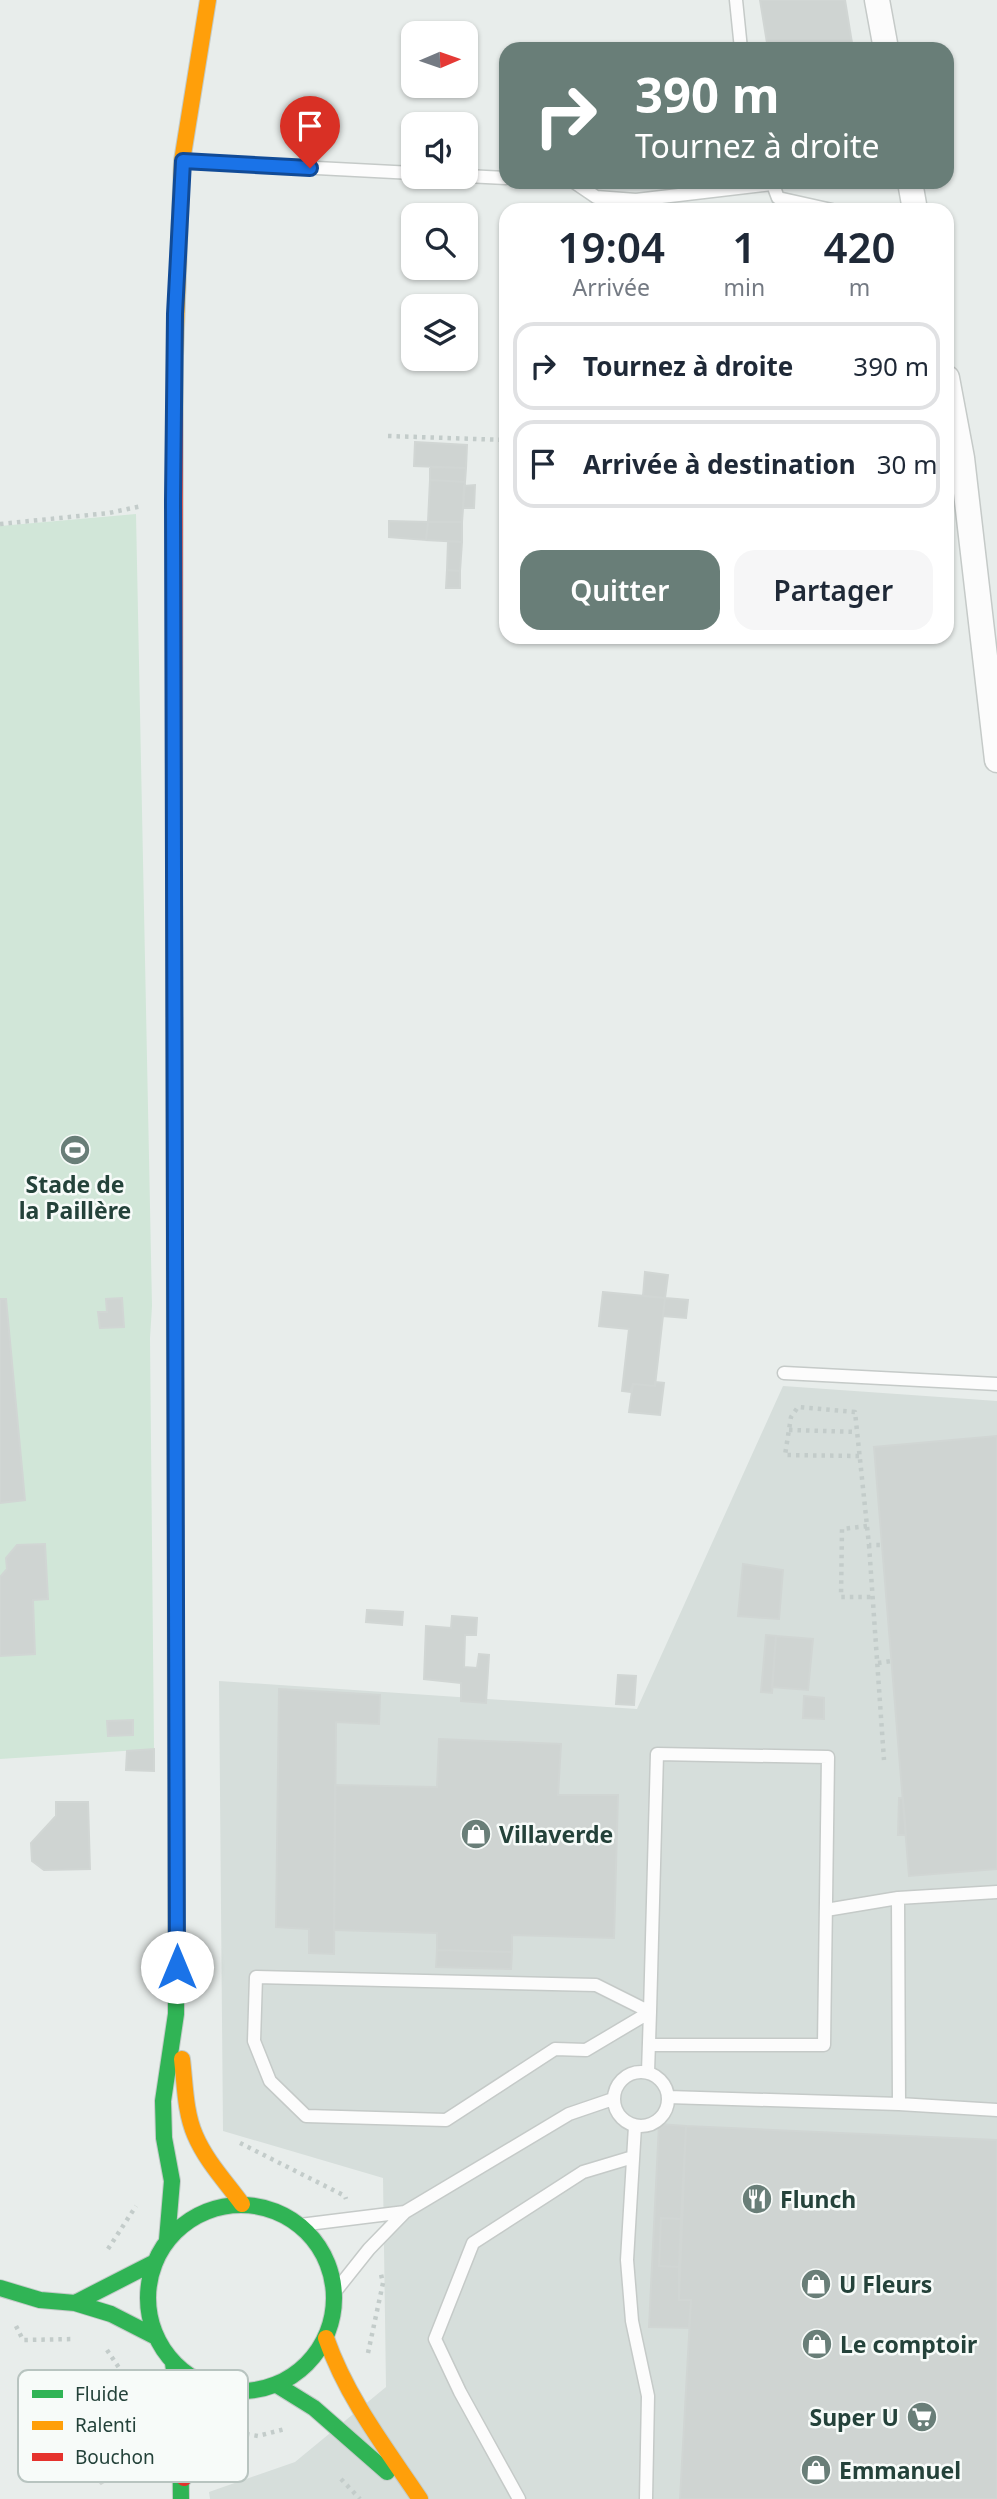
<!DOCTYPE html>
<html lang="fr">
<head>
<meta charset="utf-8">
<style>
	:root { --surface:#fff; --page:#f6f6f7; --text:#1f2937; --muted:#747a83; --line:#e0e1e3; --accent:#697e78 }
	body { margin:0; font-family:"Noto Sans",sans-serif; background:var(--page); color:var(--text); height:100vh; display:flex; flex-direction:column; font-size:26px; white-space:nowrap }
	* { box-sizing:border-box; margin:0 }
	p { font-size:23px; color:var(--muted) }
	.icon { flex:none; width:38px; height:38px; fill:none; stroke:currentColor; stroke-width:2; stroke-linecap:round; stroke-linejoin:round }
	.map { position:relative; flex:1; overflow:hidden }
	.panel { position:absolute; left:499px; top:203px; width:455px; height:441px; display:flex; flex-direction:column; background:var(--surface); border-radius:21px; box-shadow:0 2px 5px #0004 }
	.panel>* { flex:none }
	.hud { position:absolute; left:499px; top:42px; width:455px; height:147px; border-radius:21px; box-shadow:0 2px 5px #0004; background:#697e78; color:#fff; overflow:hidden }
	.needle { width:46px; rotate:88deg }
	.buttons { position:absolute; left:401px; top:21px; display:grid; gap:14px }
	.buttons a { display:grid; place-items:center; width:77px; height:77px; border-radius:14px; background:var(--surface); box-shadow:0 2px 5px #0004; font-size:35px }
	.pin { position:absolute; display:grid; place-items:center; width:60px; height:60px; color:#fff; margin:-72px -30px; border-radius:50% 50% 50% 0; rotate:-45deg; box-shadow:0 0 7px #0007 }
	.pin .icon { rotate:45deg }
	.me { position:absolute; width:77px; margin:-38px; rotate:0deg; stroke-linejoin:round; filter:drop-shadow(0 0 5px #0008) }
	.turn { display:flex; align-items:center; gap:24px; height:147px; padding:0 21px; font-size:32px }
	.turn .icon { width:91px; height:91px; stroke-width:2.5 }
	.turn b { display:block; font-size:49px; line-height:60px }
	.eta { display:flex; justify-content:space-evenly; align-items:center; height:119px; text-align:center }
	.eta b { font-size:42px; font-weight:600; line-height:49px }
	.button { display:flex; gap:14px; margin-top:auto; padding:14px 21px }
	.button a { flex:1; height:80px; border-radius:21px; background:var(--accent); color:#fff; font-size:28px; font-weight:600; line-height:80px; text-align:center }
	.button a+a { background:var(--page); color:var(--text) }
	ul { padding:0; list-style:none }
	li { display:flex; align-items:center; gap:21px; height:88px; margin:0 14px 10px; padding:0 7px; border:4px solid var(--line); border-radius:21px }
	li div { flex:1 }
	li b { display:block; font-size:26px }
	li em { font-style:normal }
	.map>svg:first-child { display:block }
	.built { fill:#d6dedb }
	.green { fill:#d1e6d8 }
	.building { fill:#cfd4d2; stroke:#d1d6d4; stroke-width:2 }
	.lines { fill:none; stroke-linecap:round; stroke-linejoin:round }
	.lane-casing { stroke:#c5cac8; stroke-width:15 }
	.street-casing { stroke:#c5cac8; stroke-width:27 }
	.fast-casing { stroke:#c3cbc8; stroke-width:18 }
	.slow-casing { stroke:#c3cbc8; stroke-width:18 }
	.jam-casing { stroke:#c3cbc8; stroke-width:18 }
	.path { stroke:#c3ccca; stroke-width:4.5; stroke-dasharray:3.5 5; stroke-linecap:butt }
	.lane { stroke:#fcfcfc; stroke-width:12 }
	.street { stroke:#fcfcfc; stroke-width:24 }
	.fast { stroke:#30b455; stroke-width:16 }
	.slow { stroke:#ff9f0a; stroke-width:16 }
	.jam { stroke:#e5322d; stroke-width:16 }
	.route-casing { stroke:#114b97; stroke-width:18 }
	.route { stroke:#1a73e8; stroke-width:12 }
	.labels { text-anchor:middle; dominant-baseline:central; stroke-width:5; stroke-linejoin:round; paint-order:stroke }
	.poi-label { font-size:23px; font-weight:bold; fill:#24423a; stroke:#f7fbf9; text-anchor:start }
	.key { fill:#f7fbf9; stroke:#b8c4c0; stroke-width:2 }
	.key-label { font-size:19px; fill:#24423a }
</style>
</head>
<body>
<div class="map">
<svg width="997" height="2499" viewBox="0 0 997 2499">
	<rect width="100%" height="100%" fill="#e8edeb"/>
	<!-- built -->
	<path class="built" d="M783,1386L997,1401V2499H210L209,2492L295,2462L386,2387L383,2178L223,2131L219,1681L637,1709Z"/>
	<!-- green -->
	<path class="green" d="M136,514L152,1306L150,1338L154,1749L0,1759V526Z"/>
	<!-- building -->
	<path class="building" d="M760,0H845L853,49H768Z
		M415,442L467,445L466,468L414,466Z
		M430,467L466,468L465,482L430,480Z
		M430,480L465,482L462,522H428Z
		M475,485L474,508H463L464,486Z
		M389,521L428,522L426,540L389,537Z
		M428,522H462V542L426,540Z
		M448,541L462,542L460,571L447,570Z
		M447,570L460,571V588H446Z
		M645,1272L668,1275L665,1298L643,1296Z
		M603,1292L665,1298L655,1386L633,1384L630,1392L622,1391L629,1329L599,1326Z
		M122,1298L124,1327L100,1328L98,1312H107L106,1299Z
		M665,1298L688,1300L686,1318L663,1316Z
		M0,1299H6L25,1500L0,1503Z
		M655,1382L664,1383L660,1415L629,1412L633,1384L655,1386Z
		M997,1436V1869L909,1876L874,1447Z
		M45,1544L48,1599L33,1600L35,1654L0,1656V1577L7,1569L6,1558L17,1545Z
		M743,1564L783,1570L779,1619L738,1616Z
		M367,1610L403,1612L402,1625L366,1622Z
		M452,1616L477,1618L476,1635H465L464,1667L477,1668L479,1654L489,1655L486,1703L461,1701V1683L424,1679L426,1626L451,1628Z
		M766,1635L776,1636L772,1693L761,1692Z
		M776,1636L813,1639L808,1690L772,1687Z
		M618,1675L636,1676L634,1705L616,1704Z
		M279,1689L380,1695L379,1724L336,1722L334,1954L309,1953V1929L276,1927Z
		M804,1696L824,1698V1719L803,1718Z
		M133,1720V1735L108,1736L107,1721Z
		M439,1739L561,1744L558,1795H618L614,1938L512,1935V1952L437,1950V1933L334,1930L335,1785L437,1787Z
		M154,1749V1771L126,1770L127,1751Z
		M899,1798H903L906,1835H898Z
		M56,1802H88L90,1869L44,1870L32,1861L31,1843L56,1816Z
		M437,1950L512,1952L511,1969L436,1967Z
		M659,2124L686,2126L681,2219L661,2218L659,2266L679,2267V2300H691L689,2328L649,2327Z
		M686,2126L997,2140V2499H680L691,2300H679Z
		M661,2218L681,2219L679,2267L659,2266Z
		M73,2431L109,2479L101,2484L90,2470L79,2478L55,2444Z"/>
	<g class="lines">
		<!-- lane casing -->
		<g class="lane-casing">
			<path id="lane" d="M736,0L741,49
				M183,161L413,173
				M466,176L506,178
				M574,182L596,197L636,200L772,184
				M772,182L778,198L832,210
				M784,1373L997,1384
				M826,1910L898,1898
				M256,1977L596,1985L650,2012L586,2050L555,2049L446,2120L306,2116L270,2081L254,2041Z
				M614 2099a27 27 0 1 1 54 0a27 27 0 1 1-54 0Z
				M648,2072L650,2012L657,1754L828,1757L824,2045H649
				M668,2097L899,2104L997,2110
				M899,2104L898,1898L997,1892
				M635,2126L627,2260L632,2321L648,2396L646,2499
				M300,2225L405,2212
				M334,2293L369,2249L405,2212L569,2114L613,2099
				M519,2499L460,2392L435,2339L473,2243L583,2172L633,2157"/>
		</g>
		<!-- street casing -->
		<g class="street-casing">
			<path id="street" d="M877,0L886,49
				M910,182L915,210
				M947,378L962,458L997,760"/>
		</g>
		<!-- fast casing -->
		<g class="fast-casing">
			<path id="fast" d="M174,897L175,1369
				M148 2298a93 93 0 1 1 186 0a93 93 0 1 1-186 0Z
				M167,2240L172,2181L164,2138L163,2101L176,2014V1767
				M0,2288L40,2300L75,2303L111,2314L156,2337
				M75,2303L155,2262
				M173,2363L180,2414L181,2499
				M277,2385L314,2408L387,2472"/>
		</g>
		<!-- slow casing -->
		<g class="slow-casing">
			<path id="slow" d="M175,356L182,161L208,0
				M175,1369L176,1767
				M182,2059C185,2084 185,2112 195,2135C206,2161 226,2182 242,2204
				M326,2338C347,2398 385,2447 420,2499"/>
		</g>
		<!-- jam casing -->
		<g class="jam-casing">
			<path id="jam" d="M174,897L175,356
				M184,2478L198,2451L237,2392"/>
		</g>
		<!-- path -->
		<path class="path" d="M388,436L506,440
			M0,524L109,513L142,506
			M789,1430L857,1432
			M859,1456L785,1455L791,1417L798,1407L855,1412L869,1545H882
			M867,1526L842,1529L841,1597H873
			M869,1545L884,1760
			M878,1663L892,1661
			M240,2143L345,2196L346,2199
			M108,2249L136,2206
			M16,2326L23,2340L75,2339
			M107,2350L138,2396L146,2401
			M368,2353L383,2283L380,2270
			M246,2434L258,2436L285,2429
			M341,2479L360,2499"/>
		<!-- lane -->
		<use href="#lane" class="lane"/>
		<!-- street -->
		<use href="#street" class="street"/>
		<!-- fast -->
		<use href="#fast" class="fast"/>
		<!-- slow -->
		<use href="#slow" class="slow"/>
		<!-- jam -->
		<use href="#jam" class="jam"/>
	</g>
	<g class="lines">
		<!-- route casing -->
		<g class="route-casing">
			<path id="route" d="M177,1967L173,500L175,314L183,161L310,168"/>
		</g>
		<!-- route -->
		<use href="#route" class="route"/>
	</g>
	<!-- icons -->
	<defs>
		<g id="stadium-disc" transform="scale(1.575)"><circle r="9.5" fill="#697e78" stroke="#f7fbf9"/><path d="M0-5a6.5 5 0 1 0 0 10a6.5 5 0 1 0 0-10ZM-3.5-1.8h7v3.6h-7Z" fill="#fff"/></g>
		<g id="shop-disc" transform="scale(1.575)"><circle r="9.5" fill="#697e78" stroke="#f7fbf9"/><path d="M-5-2.5h2.3a2.7 3.5 0 0 1 5.4 0H5L5.5 6h-11ZM-1.5-2.5h3a1.5 2.3 0 0 0-3 0Z" fill="#fff"/></g>
		<g id="restaurant-disc" transform="scale(1.575)"><circle r="9.5" fill="#697e78" stroke="#f7fbf9"/><path d="M-5-6h1v4h1v-4h1v4h1v-4h1v5L-1.5 .5V6h-2V.5L-5-1ZM5-6V6H3V1.5H1.5Q1.5-4 5-6Z" fill="#fff"/></g>
		<g id="supermarket-disc" transform="scale(1.575)"><circle r="9.5" fill="#697e78" stroke="#f7fbf9"/><path d="M-6-5.5h2.5l.6 2H6L4.5 2H-2.5L-4.4-4H-6ZM-1.5 3.2a1.3 1.3 0 1 0 .1 0ZM3 3.2a1.3 1.3 0 1 0 .1 0Z" fill="#fff"/></g>
	</defs>
	<g fill-rule="evenodd">
		<use href="#stadium-disc" x="75" y="1150"/>
		<use href="#shop-disc" x="476" y="1834"/>
		<use href="#restaurant-disc" x="757" y="2199"/>
		<use href="#shop-disc" x="816" y="2284"/>
		<use href="#shop-disc" x="817" y="2344"/>
		<use href="#supermarket-disc" x="922" y="2417"/>
		<use href="#shop-disc" x="816" y="2470"/>
	</g>
	<g class="labels">
		<!-- poi labels -->
		<g class="poi-label">
			<text x="75" y="1184" text-anchor="middle">Stade de<tspan x="75" dy="26">la Paillère</tspan></text>
			<text x="499" y="1834">Villaverde</text>
			<text x="780" y="2199">Flunch</text>
			<text x="839" y="2284">U Fleurs</text>
			<text x="840" y="2344">Le comptoir</text>
			<text x="899" y="2417" text-anchor="end">Super U</text>
			<text x="839" y="2470">Emmanuel</text>
		</g>
	</g>
	<!-- legend -->
	<rect x="18" y="2370" width="230" height="112" rx="10" class="key"/>
	<rect x="32" y="2390" width="31" height="8" fill="#30b455"/>
	<rect x="32" y="2421" width="31" height="9" fill="#ff9f0a"/>
	<rect x="32" y="2453" width="31" height="8" fill="#e5322d"/>
	<g class="key-label">
		<text x="75" y="2401">Fluide</text>
		<text x="75" y="2432">Ralenti</text>
		<text x="75" y="2464">Bouchon</text>
	</g>
</svg>
<div class="buttons">
<a><svg class="needle" viewBox="-14 -14 28 28"><path d="M0-13l5 13h-10z" fill="#e53935"/><path d="M0 13l5-13h-10z" fill="#747a83"/></svg></a>
<a><svg class="icon" aria-label="sound" viewBox="0 0 24 24"><path d="M4 9h4l5-4v14l-5-4H4zM17 9q2 3 0 6"/></svg></a>
<a><svg class="icon" aria-label="search" viewBox="0 0 24 24"><circle cx="10" cy="10" r="6"/><path d="M15 15l6 6"/></svg></a>
<a><svg class="icon" aria-label="layers" viewBox="0 0 24 24"><path d="M12 4l9 5-9 5-9-5zM3 14l9 5 9-5"/></svg></a>
</div>
<div class="pin" style="left:310px;top:168px;background:#d93025"><svg class="icon" aria-label="arrive" viewBox="0 0 24 24"><path d="M6 21V4h12l-3 4 3 4H6"/></svg></div>
<svg class="me" style="left:177px;top:1967px" viewBox="-20 -20 40 40"><circle r="19" fill="#fff"/><path d="M0-13L10 11 0 6-10 11z" fill="#1a73e8"/></svg>
<div class="hud">
<div class="turn"><svg class="icon" aria-label="right" viewBox="0 0 24 24"><path d="M7 20v-9h11M14 6l5 5-5 5"/></svg><div><b>390 m</b>Tournez à droite</div></div>
</div>
<section class="panel">
<div class="eta">
<div><b>19:04</b><p>Arrivée</p></div>
<div><b>1</b><p>min</p></div>
<div><b>420</b><p>m</p></div>
</div>
<ul>
<li><svg class="icon" aria-label="right" viewBox="0 0 24 24"><path d="M7 20v-9h11M14 6l5 5-5 5"/></svg><div><b>Tournez à droite</b></div><em>390 m</em></li>
<li><svg class="icon" aria-label="arrive" viewBox="0 0 24 24"><path d="M6 21V4h12l-3 4 3 4H6"/></svg><div><b>Arrivée à destination</b></div><em>30 m</em></li>
</ul>
<div class="button"><a>Quitter</a><a>Partager</a></div>
</section>
</div>
</body>
</html>
